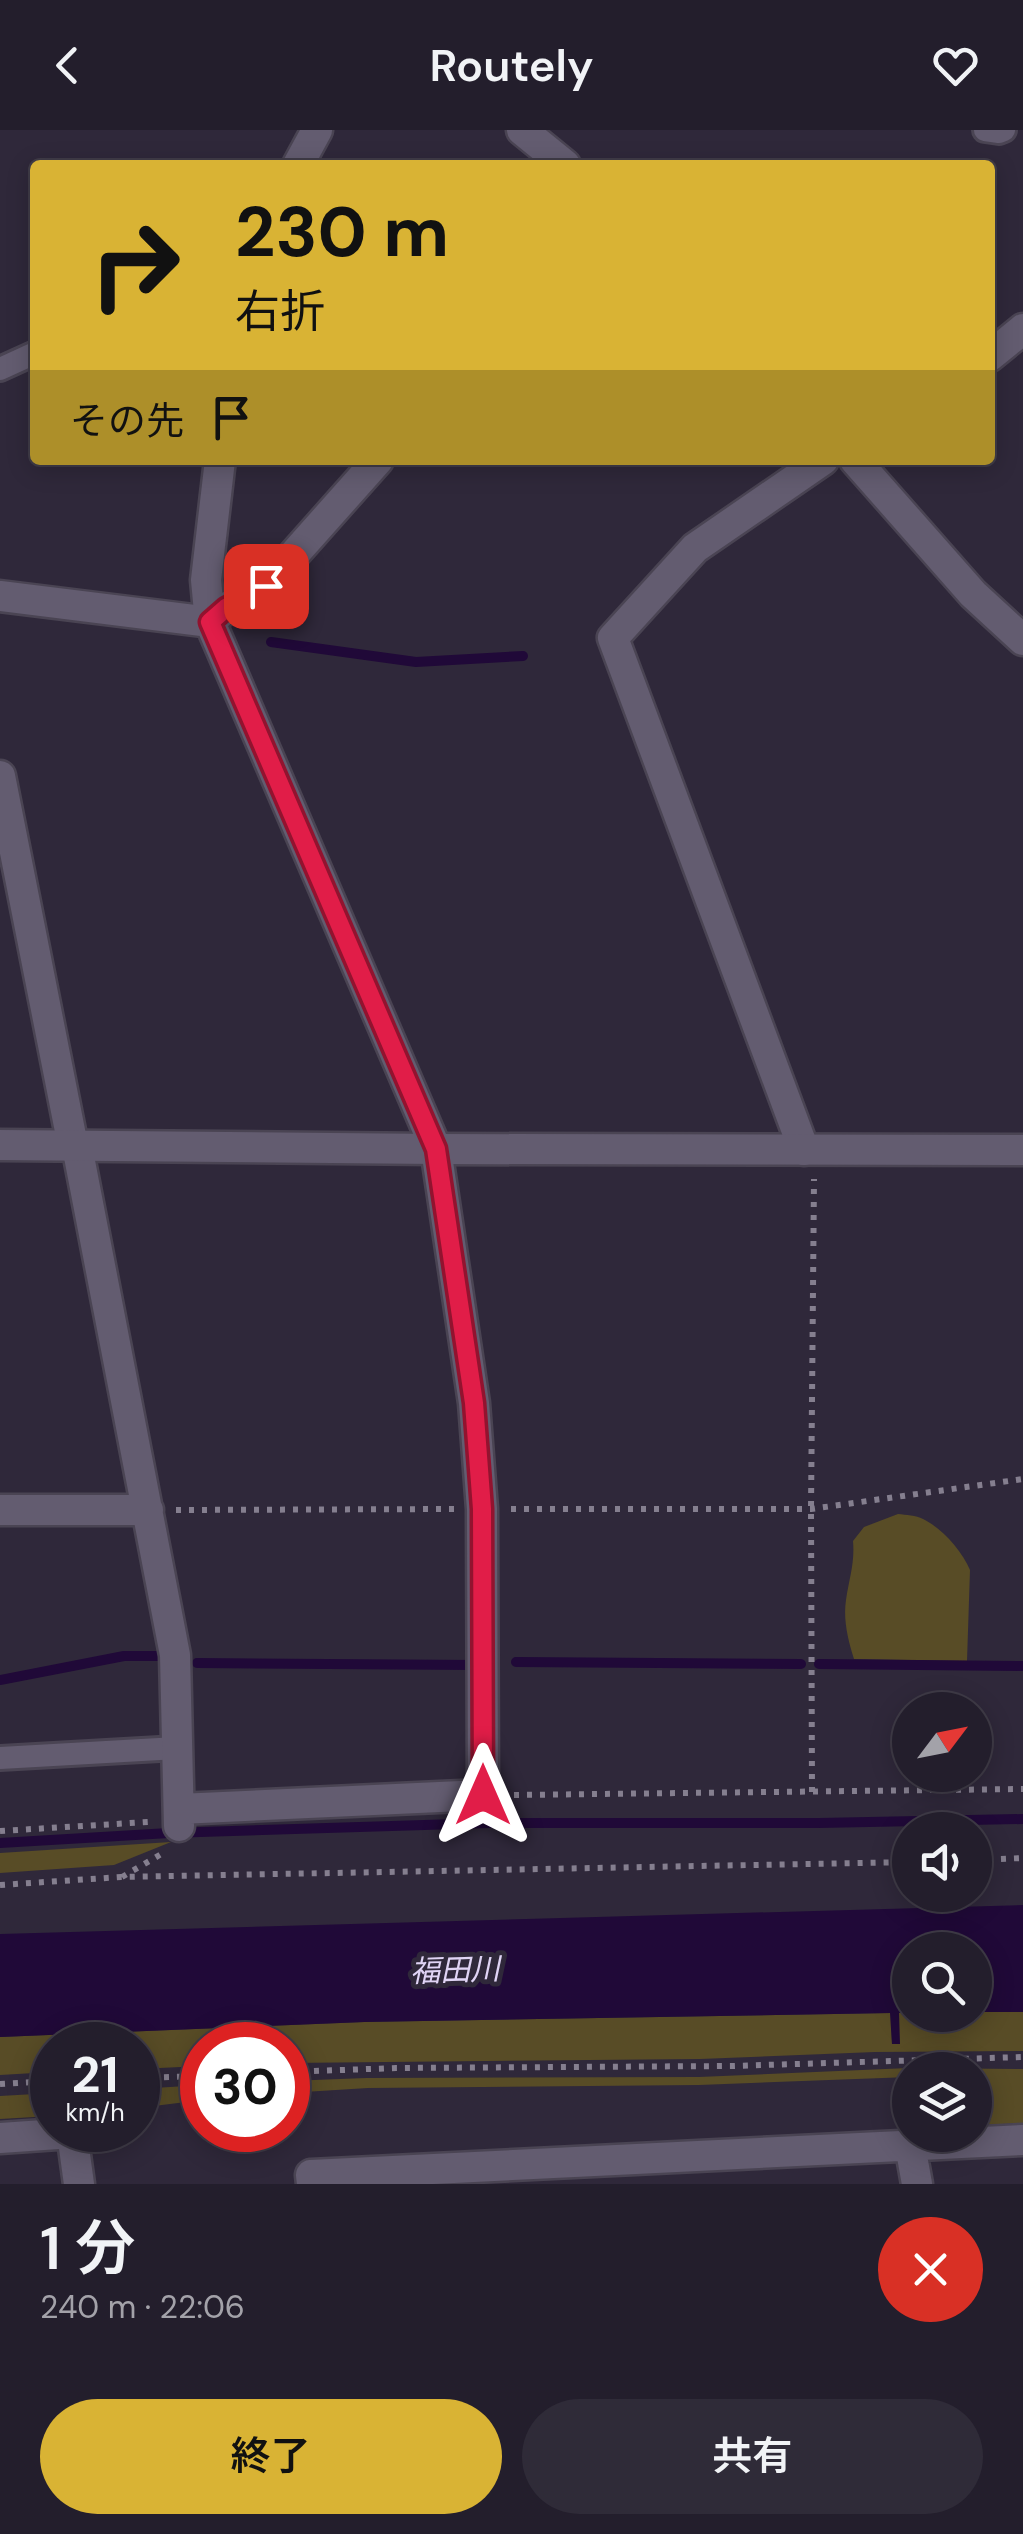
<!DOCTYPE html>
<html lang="ja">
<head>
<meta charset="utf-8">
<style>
	:root { --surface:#231e2c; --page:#2f2b38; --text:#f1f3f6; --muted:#a3a2a9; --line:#403c48; --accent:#d9b334 }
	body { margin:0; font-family:"DM Sans","Noto Sans JP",sans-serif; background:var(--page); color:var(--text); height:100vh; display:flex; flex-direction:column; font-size:38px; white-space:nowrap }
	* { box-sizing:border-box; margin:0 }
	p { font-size:32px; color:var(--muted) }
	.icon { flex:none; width:55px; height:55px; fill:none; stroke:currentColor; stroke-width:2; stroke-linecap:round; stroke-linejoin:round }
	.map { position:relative; height:2054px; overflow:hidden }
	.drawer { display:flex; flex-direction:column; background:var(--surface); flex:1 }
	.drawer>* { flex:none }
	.banner { position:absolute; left:30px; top:30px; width:965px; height:305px; border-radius:10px; box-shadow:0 5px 25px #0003,0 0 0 2px var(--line); background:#d9b334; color:#111; overflow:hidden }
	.needle { width:65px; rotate:58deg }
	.fabs { position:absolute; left:892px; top:1562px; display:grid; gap:20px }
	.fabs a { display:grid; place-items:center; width:100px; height:100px; border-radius:50%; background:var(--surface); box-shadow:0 5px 25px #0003,0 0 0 2px var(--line); font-size:50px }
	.speed { position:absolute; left:30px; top:1892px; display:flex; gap:20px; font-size:50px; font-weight:700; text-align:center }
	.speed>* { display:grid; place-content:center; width:130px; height:130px; border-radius:50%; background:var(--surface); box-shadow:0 5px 25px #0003,0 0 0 2px var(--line); line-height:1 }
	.speed small { font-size:25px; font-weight:400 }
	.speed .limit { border:15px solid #d22; background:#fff; color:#111 }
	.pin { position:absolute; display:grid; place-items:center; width:85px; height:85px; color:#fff; margin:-42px; border-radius:20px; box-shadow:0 5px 15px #0006 }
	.me { position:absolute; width:110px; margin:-55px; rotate:0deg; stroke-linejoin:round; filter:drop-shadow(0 0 8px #0008) }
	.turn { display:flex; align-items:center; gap:35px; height:210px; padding:0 40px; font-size:45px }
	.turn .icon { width:130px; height:130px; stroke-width:2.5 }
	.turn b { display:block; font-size:70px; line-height:85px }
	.then { display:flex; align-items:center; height:95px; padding:0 40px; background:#0003; gap:20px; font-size:38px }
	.round { display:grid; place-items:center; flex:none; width:105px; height:105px; border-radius:52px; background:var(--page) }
	.headline { display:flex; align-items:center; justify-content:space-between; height:170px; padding:0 40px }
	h1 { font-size:60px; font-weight:600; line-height:75px }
	.action { display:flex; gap:20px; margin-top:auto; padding:20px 40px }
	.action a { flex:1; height:115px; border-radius:60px; background:var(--accent); color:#111; font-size:40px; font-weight:600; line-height:115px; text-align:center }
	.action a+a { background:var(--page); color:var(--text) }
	header { display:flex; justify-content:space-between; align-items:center; height:130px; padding:0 40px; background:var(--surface); font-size:45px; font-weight:600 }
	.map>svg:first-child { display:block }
	.green { fill:#584c26 }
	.water { fill:#200938 }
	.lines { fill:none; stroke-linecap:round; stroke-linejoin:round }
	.stream { stroke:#200938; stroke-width:10 }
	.service-casing { stroke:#4a4453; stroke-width:28 }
	.minor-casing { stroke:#4a4453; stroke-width:35 }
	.tertiary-casing { stroke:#4a4453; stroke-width:35 }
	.path { stroke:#857f8f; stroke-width:6; stroke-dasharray:5 8; stroke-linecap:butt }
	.service { stroke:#635c70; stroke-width:22 }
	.minor { stroke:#635c70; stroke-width:30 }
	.tertiary { stroke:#635c70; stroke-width:30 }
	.route-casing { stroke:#92132f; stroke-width:25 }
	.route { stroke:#e11d48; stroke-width:18 }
	.labels { text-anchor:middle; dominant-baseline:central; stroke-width:10; stroke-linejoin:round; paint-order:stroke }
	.water-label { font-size:30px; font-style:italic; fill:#e0d4f5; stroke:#2f283a }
</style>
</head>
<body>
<header><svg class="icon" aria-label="back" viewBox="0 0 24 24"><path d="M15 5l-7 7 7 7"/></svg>Routely<svg class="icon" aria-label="heart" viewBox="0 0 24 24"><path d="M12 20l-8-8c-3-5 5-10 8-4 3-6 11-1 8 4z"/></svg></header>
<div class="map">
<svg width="1023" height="2054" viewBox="0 0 1023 2054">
	<rect width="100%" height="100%" fill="#2f283a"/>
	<!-- green -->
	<path class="green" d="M898,1384C906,1385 916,1385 923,1389C942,1398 962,1421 970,1440L967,1531L854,1529C848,1510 843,1490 846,1470C849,1449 855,1433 853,1411L864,1397Z
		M171,1712L114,1735L0,1743V1723Z
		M975,1882H1023V1921L875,1922L700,1929L288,1933V1915H202V1936L138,1939V1915H52V1942L0,1945V1907L364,1892L891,1883L892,1913L899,1914V1883H910V1885H975Z
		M909,1938L1023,1939V1993L981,1995L975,1940H910V1947L699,1955L368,1958L288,1963V1951L366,1948L699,1947Z
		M202,1955V1970L138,1978V1959Z
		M52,1963V1986L0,1989V1966Z"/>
	<!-- water -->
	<path class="water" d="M1023,1775V1882H975V1820H910V1883H899L900,1914H892L890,1883L364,1892L0,1907V1804Z"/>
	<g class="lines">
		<!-- stream -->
		<path class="stream" d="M271,512L416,532L523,526
			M516,1532L801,1534
			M197,1533L476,1535
			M819,1534L1023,1536
			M0,1550L124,1526H166
			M0,1713L169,1703L489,1693H819L1023,1689"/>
		<!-- service casing -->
		<g class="service-casing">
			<path id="service" d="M985,0L999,2L1004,0
				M0,239L35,223
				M0,1628L177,1618"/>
		</g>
		<!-- minor casing -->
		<g class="minor-casing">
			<path id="minor" d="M522,0L565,35
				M298,35L317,0
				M990,226L1023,199
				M855,330L973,464L1023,510
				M0,466L210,492L226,478L266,456L378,330
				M0,646L73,1016
				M77,1016L175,1525L179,1696
				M804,1020L613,508L695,418L823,330
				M0,1380H148
				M179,1679L483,1665L482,1379L474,1273L436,1019L210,492L206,450L220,330
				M0,2008L72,2003L79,2054
				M910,2015L917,2054
				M312,2054L311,2045L1023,2010"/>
		</g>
		<!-- tertiary casing -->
		<g class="tertiary-casing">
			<path id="tertiary" d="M0,1015L436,1019L1023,1020"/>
		</g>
		<!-- path -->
		<path class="path" d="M511,1379H811L1023,1349
			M176,1380L454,1379
			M812,1662L811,1379L814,1049
			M514,1665L1023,1659
			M0,1701L148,1692
			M975,1730L1023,1728
			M122,1747L163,1723
			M0,1755L121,1747L910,1732
			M288,1942L396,1938L731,1936L1023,1927
			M138,1948L202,1946
			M0,1954L52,1951"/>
		<!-- service -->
		<use href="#service" class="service"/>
		<!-- minor -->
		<use href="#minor" class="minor"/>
		<!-- tertiary -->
		<use href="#tertiary" class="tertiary"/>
	</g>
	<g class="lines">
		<!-- route casing -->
		<g class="route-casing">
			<path id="route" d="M266,456L226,478L210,492L436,1019L474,1273L482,1379L483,1665"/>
		</g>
		<!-- route -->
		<use href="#route" class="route"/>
	</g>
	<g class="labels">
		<!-- water labels -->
		<g class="water-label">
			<text transform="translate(455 1840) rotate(-2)">福田川</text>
		</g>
	</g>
</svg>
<div class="fabs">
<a><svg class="needle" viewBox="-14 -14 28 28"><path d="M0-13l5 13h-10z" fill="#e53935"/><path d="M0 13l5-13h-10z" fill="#a3a2a9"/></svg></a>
<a><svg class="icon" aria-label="sound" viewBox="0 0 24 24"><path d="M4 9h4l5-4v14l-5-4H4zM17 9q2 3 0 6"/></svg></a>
<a><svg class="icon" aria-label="search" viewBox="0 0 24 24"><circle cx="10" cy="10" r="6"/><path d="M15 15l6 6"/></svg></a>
<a><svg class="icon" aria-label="layers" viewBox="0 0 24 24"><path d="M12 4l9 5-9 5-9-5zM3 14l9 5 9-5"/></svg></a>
</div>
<div class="speed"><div>21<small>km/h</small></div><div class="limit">30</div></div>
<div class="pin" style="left:266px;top:456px;background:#d93025"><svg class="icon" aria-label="arrive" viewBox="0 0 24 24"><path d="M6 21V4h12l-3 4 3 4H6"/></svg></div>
<svg class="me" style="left:483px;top:1665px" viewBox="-20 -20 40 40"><path d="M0-17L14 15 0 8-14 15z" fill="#e11d48" stroke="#fff" stroke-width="4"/></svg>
<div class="banner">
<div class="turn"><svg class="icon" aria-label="right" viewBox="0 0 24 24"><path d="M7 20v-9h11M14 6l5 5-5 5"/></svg><div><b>230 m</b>右折</div></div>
<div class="then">その先<svg class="icon" aria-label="arrive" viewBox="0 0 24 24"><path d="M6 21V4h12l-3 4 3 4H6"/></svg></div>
</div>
</div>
<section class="drawer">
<div class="headline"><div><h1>1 分</h1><p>240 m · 22:06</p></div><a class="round" style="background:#d93025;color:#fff"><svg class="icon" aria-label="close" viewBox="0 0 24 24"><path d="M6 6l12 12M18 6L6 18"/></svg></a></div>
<div class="action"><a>終了</a><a>共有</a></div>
</section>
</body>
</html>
